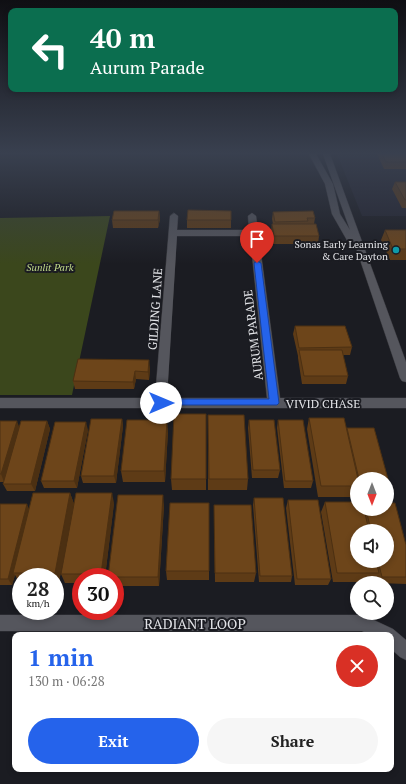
<!DOCTYPE html>
<html lang="en">
<head>
<meta charset="utf-8">
<style>
	:root { --surface:#fff; --page:#f6f6f6; --text:#222; --muted:#767676; --accent:#2563eb }
	body { margin:0; font-family:"PT Serif",serif; background:var(--page); color:var(--text); height:100vh; display:flex; flex-direction:column; font-size:15px; white-space:nowrap }
	* { box-sizing:border-box; margin:0 }
	p { font-size:13px; color:var(--muted) }
	.icon { flex:none; width:22px; height:22px; fill:none; stroke:currentColor; stroke-width:2; stroke-linecap:round; stroke-linejoin:round }
	.map { position:relative; flex:1; overflow:hidden }
	.panel { position:absolute; left:12px; top:632px; width:382px; height:140px; display:flex; flex-direction:column; background:var(--surface); border-radius:8px; box-shadow:0 2px 6px #0003 }
	.panel>* { flex:none }
	.banner { position:absolute; left:8px; top:8px; width:390px; height:84px; border-radius:8px; box-shadow:0 2px 6px #0003; background:#0b6e4f; color:#fff; overflow:hidden }
	.needle { width:26px; rotate:180deg }
	.buttons { position:absolute; left:350px; top:472px; display:grid; gap:8px }
	.buttons a { display:grid; place-items:center; width:44px; height:44px; border-radius:50%; background:var(--surface); box-shadow:0 2px 6px #0003; font-size:20px }
	.speed { position:absolute; left:12px; top:568px; display:flex; gap:8px; font-size:20px; font-weight:700; text-align:center }
	.speed>* { display:grid; place-content:center; width:52px; height:52px; border-radius:50%; background:var(--surface); box-shadow:0 2px 6px #0003; line-height:1 }
	.speed small { font-size:10px; font-weight:400 }
	.speed .limit { border:6px solid #d22; background:#fff; color:#111 }
	.pin { position:absolute; display:grid; place-items:center; width:34px; height:34px; color:#fff; margin:-41px -17px; border-radius:50% 50% 50% 0; rotate:-45deg; box-shadow:0 0 4px #0007 }
	.pin .icon { rotate:45deg }
	.me { position:absolute; width:44px; margin:-22px; rotate:90deg; stroke-linejoin:round; filter:drop-shadow(0 0 3px #0008) }
	.turn { display:flex; align-items:center; gap:14px; height:84px; padding:0 16px; font-size:18px }
	.turn .icon { width:52px; height:52px; stroke-width:2.5 }
	.turn b { display:block; font-size:28px; line-height:34px }
	.round { display:grid; place-items:center; flex:none; width:42px; height:42px; border-radius:21px; background:var(--page) }
	.summary { display:flex; align-items:center; justify-content:space-between; height:68px; padding:0 16px }
	h1 { font-size:24px; font-weight:700; line-height:30px; color:var(--accent) }
	.button { display:flex; gap:8px; margin-top:auto; padding:8px 16px }
	.button a { flex:1; height:46px; border-radius:24px; background:var(--accent); color:#fff; font-size:16px; font-weight:700; line-height:46px; text-align:center }
	.button a+a { background:var(--page); color:var(--text) }
	.map>svg:first-child { display:block }
	.built { fill:#232430 }
	.green { fill:#3b471c }
	.lines { fill:none; stroke-linecap:round; stroke-linejoin:round }
	.minor-casing { stroke:#37373c; stroke-width:1 }
	.minor { fill:#55565d; fill-rule:evenodd }
	.wall { fill:#5e3b16; fill-rule:evenodd }
	.shaded-wall { fill:#4c3012 }
	.building { fill:#6d451a; stroke:#4c3012 }
	.route { fill:#2563eb; stroke:#184099 }
	.culture-dot { fill:#0f9aa8; stroke:#1b1c22; stroke-width:1.5 }
	.labels { text-anchor:middle; dominant-baseline:central; stroke-width:4; stroke-linejoin:round; paint-order:stroke }
	.far-poi-label { font-size:10px; fill:#e3e4e8; stroke:#1b1c22; text-anchor:end }
	.far-park-label { font-size:10px; font-style:italic; fill:#bfd887; stroke:#1b1c22 }
	.street-label { font-size:12px; fill:#e3e4e8; stroke:#1b1c22 }
	.near-street-label { font-size:14px; fill:#e3e4e8; stroke:#1b1c22 }
</style>
</head>
<body>
<div class="map">
<svg width="406" height="784" viewBox="0 0 406 784">
	<rect width="100%" height="100%" fill="#1b1c22"/>
	<!-- built -->
	<path class="built" d="M337,154H406V216H362Z"/>
	<!-- green -->
	<path class="green" d="M110,216L72,395H0V218Z"/>
	<g class="lines">
		<!-- minor casing -->
		<g class="minor-casing">
			<path id="minor" d="M309,154H316L333,184L340,214L350,230L323,154H330L406,362V382L402,381L400,378L354,242H348L332,214L325,184Z
				M174,213L178,216L177,230H249L248,216L252,213L256,216L280,398H406V408H0V398H155L170,216ZM177,236H250L267,398H167Z
				M0,615H363L393,629L406,640V660L400,657L391,649V635H369L362,631H0Z"/>
		</g>
		<!-- minor -->
		<use href="#minor" class="minor"/>
	</g>
	<!-- wall -->
	<path class="wall" d="M377,154H406V169H384Z
		M395,182H406V208H402L392,189Z
		M159,211L160,219L158,228H113L112,220Z
		M273,212L315,218L314,224L319,236L318,244H273L271,231L272,224H273L272,219Z
		M187,220H231V228H187Z
		M385,230H406V260H390L381,240Z
		M295,326L352,347L350,355H343L348,376L346,384H302L298,358V356L293,334Z
		M150,368L149,380L136,379L134,389H75L73,381Z
		M206,414V490H172L171,479Z
		M208,415L248,479L247,490H208Z
		M309,418H344L346,429L347,428H374L391,490L387,497V479H357V493L356,497H318L307,429Z
		M122,419L123,426L116,483H83L81,476Z
		M249,420L280,470L278,478H252L248,428Z
		M278,420L313,481L311,488H284L277,428Z
		M0,421L20,427L47,421L50,429L35,491H7L3,484V482H0Z
		M88,430L77,488H44L41,481Z
		M168,431L165,482H123L121,471Z
		M70,493L74,504L59,582H55V577H21V582H19L15,575L12,585H0V504L29,509Z
		M254,498L292,576L291,582H259L253,505Z
		M288,500L331,579L328,585H295L286,508Z
		M325,502L357,509H387L406,545V584L378,583L376,577L373,582H333L321,512ZM357,531H387V561H357Z
		M114,503L105,577H81V583H65L61,574Z
		M164,505L159,586H115V577Z
		M214,505L256,573L254,582H215Z
		M166,571H209V580H167Z"/>
	<!-- shaded-wall -->
	<path class="shaded-wall" d="M159,211L160,219L158,228V220Z
		M149,360L150,368L149,380L148,372Z
		M135,371L136,379L134,389L133,382Z
		M122,419L123,426L116,483L114,476Z
		M167,420L168,431L165,482L164,471Z
		M17,421L20,429L4,482L1,474Z
		M47,421L50,429L35,491L31,484Z
		M86,422L88,430L77,488L74,481Z
		M70,493L74,504L59,582L55,573Z
		M112,493L114,503L105,577H102L101,574Z
		M163,495L164,505L159,586L158,577Z
		M27,504L30,511L13,573L15,575L12,585L8,579Z"/>
	<!-- building -->
	<path class="building" d="M382,154H406V162H386Z
		M395,182H406V200H405Z
		M188,210L231,211V220H187Z
		M114,211H159L158,220H112Z
		M313,211L315,218H307L308,221L275,222L273,212Z
		M272,224H316L319,236H274Z
		M385,230H406V249H393Z
		M295,326H345L352,347L299,348Z
		M299,350H342L348,376H304Z
		M78,359L149,360L148,372L135,371L133,382L73,381Z
		M174,414H206V479H171Z
		M208,415H244L248,479H209Z
		M309,418H344L358,479H357V486H321Z
		M91,419H122L114,476H81Z
		M127,420H167L164,471H121Z
		M249,420H274L280,470H253Z
		M278,420H303L313,481H285Z
		M0,421H17L1,474H0Z
		M21,421H47L31,484H3Z
		M55,422H86L74,481H41Z
		M347,428H374L391,490H387V479H359Z
		M33,493H70L55,573H13Z
		M76,493H112L101,574H61Z
		M118,495H163L158,577H108Z
		M254,498H283L292,576H260Z
		M288,500H318L331,579H297Z
		M325,502H357V509H364L369,531H357V561H376L379,573H337Z
		M170,503H209V571H166Z
		M387,503H395L406,545V577H382L378,561H387V531H371L366,509H387Z
		M0,504H27L8,579H0Z
		M214,505H251L256,573H215Z"/>
	<!-- sky -->
	<linearGradient id="sky" x2="0" y2="1"><stop stop-color="#0f0f13"/><stop offset="0.58" stop-color="#39404f"/><stop offset="1" stop-color="#39404f" stop-opacity="0"/></linearGradient>
	<rect width="406" height="264" fill="url(#sky)"/>
	<!-- route -->
	<path class="route" d="M257,261L261,263L279,403L277,405H158L157,403L161,399H269L254,263Z"/>
	<!-- markers -->
	<circle class="culture-dot" cx="396" cy="250" r="4"/>
	<g class="labels">
		<!-- far-poi labels -->
		<g class="far-poi-label">
			<text x="388" y="244">Sonas Early Learning<tspan x="388" dy="12">&amp; Care Dayton</tspan></text>
		</g>
		<!-- far-park labels -->
		<g class="far-park-label">
			<text x="50" y="267">Sunlit Park</text>
		</g>
		<!-- street labels -->
		<g class="street-label">
			<text transform="translate(155 309) rotate(-86)">GILDING LANE</text>
			<text transform="translate(253 335) rotate(-97)">AURUM PARADE</text>
			<text x="323" y="403">VIVID CHASE</text>
		</g>
		<!-- near-street labels -->
		<g class="near-street-label">
			<text x="195" y="623">RADIANT LOOP</text>
		</g>
	</g>
</svg>
<div class="buttons">
<a><svg class="needle" viewBox="-14 -14 28 28"><path d="M0-13l5 13h-10z" fill="#e53935"/><path d="M0 13l5-13h-10z" fill="#767676"/></svg></a>
<a><svg class="icon" aria-label="sound" viewBox="0 0 24 24"><path d="M4 9h4l5-4v14l-5-4H4zM17 9q2 3 0 6"/></svg></a>
<a><svg class="icon" aria-label="search" viewBox="0 0 24 24"><circle cx="10" cy="10" r="6"/><path d="M15 15l6 6"/></svg></a>
</div>
<div class="speed"><div>28<small>km/h</small></div><div class="limit">30</div></div>
<div class="pin" style="left:257px;top:263px;background:#d93025"><svg class="icon" aria-label="arrive" viewBox="0 0 24 24"><path d="M6 21V4h12l-3 4 3 4H6"/></svg></div>
<svg class="me" style="left:161px;top:403px" viewBox="-20 -20 40 40"><circle r="19" fill="#fff"/><path d="M0-13L10 11 0 6-10 11z" fill="#2563eb"/></svg>
<div class="banner">
<div class="turn"><svg class="icon" aria-label="left" viewBox="0 0 24 24"><path d="M17 20v-9H6M10 6l-5 5 5 5"/></svg><div><b>40 m</b>Aurum Parade</div></div>
</div>
<section class="panel">
<div class="summary"><div><h1>1 min</h1><p>130 m · 06:28</p></div><a class="round" style="background:#d93025;color:#fff"><svg class="icon" aria-label="close" viewBox="0 0 24 24"><path d="M6 6l12 12M18 6L6 18"/></svg></a></div>
<div class="button"><a>Exit</a><a>Share</a></div>
</section>
</div>
</body>
</html>
